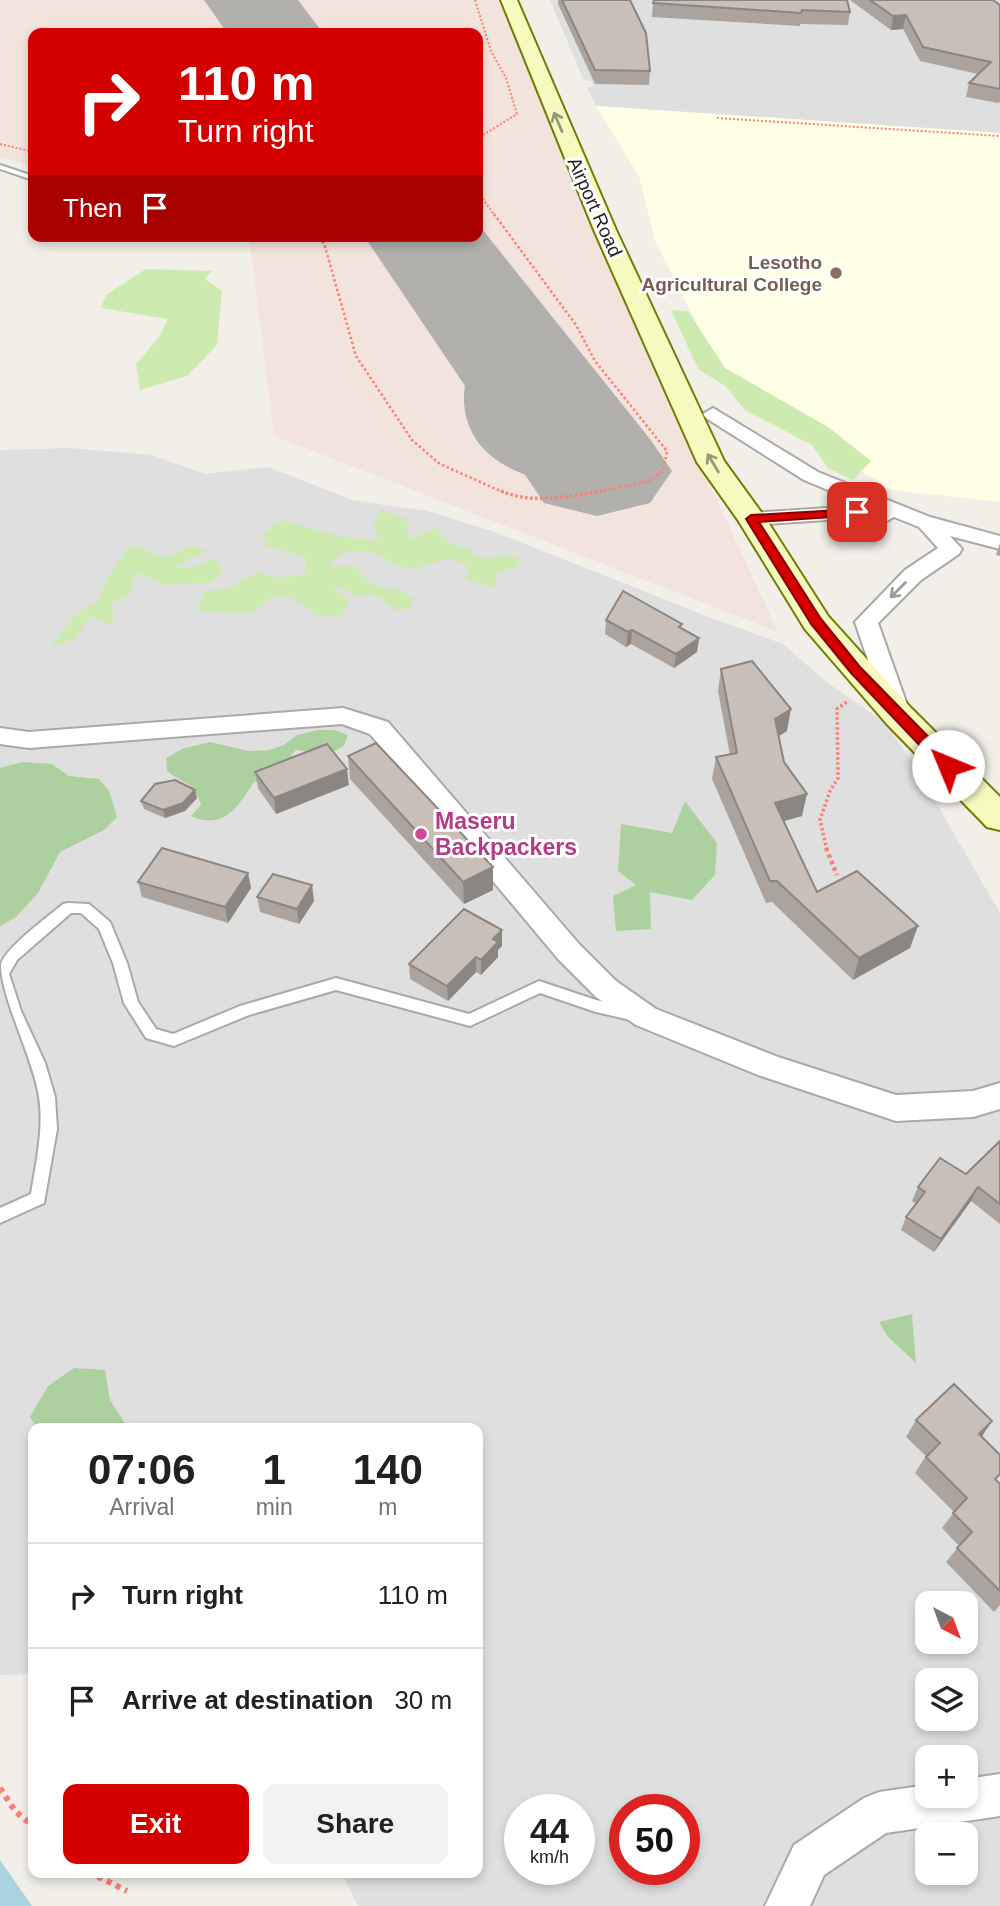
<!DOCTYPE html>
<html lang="en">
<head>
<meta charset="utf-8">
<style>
	:root { --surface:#fff; --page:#f2f2f2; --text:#202124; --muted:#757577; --line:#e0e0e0; --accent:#d40000 }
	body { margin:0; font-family:Helvetica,sans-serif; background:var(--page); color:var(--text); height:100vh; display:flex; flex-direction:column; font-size:26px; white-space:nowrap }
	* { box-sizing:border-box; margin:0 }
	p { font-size:23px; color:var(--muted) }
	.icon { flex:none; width:38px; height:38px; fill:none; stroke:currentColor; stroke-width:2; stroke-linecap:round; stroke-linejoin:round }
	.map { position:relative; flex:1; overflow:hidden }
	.drawer { position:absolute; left:28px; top:1423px; width:455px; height:455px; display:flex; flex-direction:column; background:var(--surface); border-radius:14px; box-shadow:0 4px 10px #0003 }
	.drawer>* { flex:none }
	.guide { position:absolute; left:28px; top:28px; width:455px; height:214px; border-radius:14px; box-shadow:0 4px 10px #0003; background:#d40000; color:#fff; overflow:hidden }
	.needle { width:46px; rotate:139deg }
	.tools { position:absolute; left:915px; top:1591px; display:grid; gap:14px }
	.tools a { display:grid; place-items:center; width:63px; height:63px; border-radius:14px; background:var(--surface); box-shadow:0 4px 10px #0003; font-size:35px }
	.speed { position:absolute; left:504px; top:1794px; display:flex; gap:14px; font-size:35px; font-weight:700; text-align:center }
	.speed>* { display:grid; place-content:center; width:91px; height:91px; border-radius:50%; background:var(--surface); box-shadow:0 4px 10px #0003; line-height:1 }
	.speed small { font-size:18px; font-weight:400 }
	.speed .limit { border:10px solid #d22; background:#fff; color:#111 }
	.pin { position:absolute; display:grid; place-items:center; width:60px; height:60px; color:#fff; margin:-30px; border-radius:14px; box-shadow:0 4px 10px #0006 }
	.me { position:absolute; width:77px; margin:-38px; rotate:315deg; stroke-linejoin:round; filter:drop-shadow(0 0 5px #0008) }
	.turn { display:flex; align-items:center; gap:24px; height:147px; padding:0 35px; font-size:32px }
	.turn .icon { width:91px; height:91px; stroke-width:2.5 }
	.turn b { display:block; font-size:49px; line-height:60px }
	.then { display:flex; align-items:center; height:66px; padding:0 35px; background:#0003; gap:14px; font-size:26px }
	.eta { display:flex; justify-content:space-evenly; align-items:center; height:119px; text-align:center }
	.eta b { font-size:42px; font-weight:600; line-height:49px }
	.button { display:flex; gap:14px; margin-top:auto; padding:14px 35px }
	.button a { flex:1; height:80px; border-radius:14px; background:var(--accent); color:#fff; font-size:28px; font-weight:600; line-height:80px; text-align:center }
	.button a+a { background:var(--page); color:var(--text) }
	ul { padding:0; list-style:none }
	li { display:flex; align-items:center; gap:21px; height:105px; padding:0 35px; border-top:2px solid var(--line) }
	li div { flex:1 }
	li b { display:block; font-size:26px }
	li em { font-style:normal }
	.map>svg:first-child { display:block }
	.residential { fill:#e0dfdf; fill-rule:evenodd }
	.education { fill:#ffffe5 }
	.military { fill:#f3e3dd }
	.grass { fill:#cdebb0 }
	.forest { fill:#add19e }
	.water { fill:#aad3df }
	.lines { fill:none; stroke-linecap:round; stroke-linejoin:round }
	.taxiway { fill:#b1b0ac; fill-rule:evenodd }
	.runway { fill:#b1b0ac; fill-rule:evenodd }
	.lane-casing { stroke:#a9a9a9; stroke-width:4 }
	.street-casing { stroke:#a9a9a9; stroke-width:4 }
	.secondary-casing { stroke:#707d05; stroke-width:4 }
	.path-far4 { stroke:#fa8072; stroke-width:2; stroke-dasharray:2 2; stroke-linecap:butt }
	.path-far3 { stroke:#fa8072; stroke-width:2.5; stroke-dasharray:2.5 2.5; stroke-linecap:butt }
	.path-far2 { stroke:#fa8072; stroke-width:3.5; stroke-dasharray:2.5 2.5; stroke-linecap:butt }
	.path-far1 { stroke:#fa8072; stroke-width:4.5; stroke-dasharray:3.5 3.5; stroke-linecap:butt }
	.path { stroke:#fa8072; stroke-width:6; stroke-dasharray:5 5; stroke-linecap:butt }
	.lane { fill:#fff; fill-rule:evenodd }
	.street { fill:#fff; fill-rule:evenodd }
	.secondary { fill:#f7fabf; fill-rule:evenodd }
	.wall { fill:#aba49e }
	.shaded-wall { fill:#8b8681 }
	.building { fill:#c7bfb8; stroke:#8b8681; stroke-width:2 }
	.oneway { stroke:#979978 }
	.oneway2 { stroke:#9c9c9c }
	.route { fill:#d40000; stroke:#8a0000; stroke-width:2 }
	.education-dot { fill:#8d6e63; stroke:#fff; stroke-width:2.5 }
	.hotel-dot { fill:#d1479c; stroke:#fff; stroke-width:2.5 }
	.labels { text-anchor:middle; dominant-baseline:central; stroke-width:6; stroke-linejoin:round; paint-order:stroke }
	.far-street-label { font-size:19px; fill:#222; stroke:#fff }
	.far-education-label { font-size:19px; font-weight:bold; fill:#785e54; stroke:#fff; text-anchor:end }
	.hotel-label { font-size:23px; font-weight:bold; fill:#b23c85; stroke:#fff; text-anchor:start }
</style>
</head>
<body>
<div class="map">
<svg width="1000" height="1906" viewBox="0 0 1000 1906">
	<rect width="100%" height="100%" fill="#f2efe9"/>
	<!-- residential -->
	<path class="residential" d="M550,0H1000V133L596,106L587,88L593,86L592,82L583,79Z
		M70,448L152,455L205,474L268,467L352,500L427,511L492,531L706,616L783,644L824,680L884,722L913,763L1000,913V1906H358L342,1873L478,1872V1428H33V1674L0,1675V450ZM928,1603H966V1642H928ZM928,1680H966V1718H928ZM928,1757H966V1796H928ZM520,1810H579V1869H520ZM625,1810H684V1869H625ZM928,1834H966V1872H928Z"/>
	<!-- education -->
	<path class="education" d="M596,106L1000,133V502L891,490L778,417L722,375L655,240L639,176Z"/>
	<!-- military -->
	<path class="military" d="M0,0H500L615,280L778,632L274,436L249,236H478V33H33V166L0,157Z"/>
	<!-- grass -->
	<path class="grass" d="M146,269L212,271L205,279L222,291L217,345L187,376L140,390L136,364L159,337L168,319L101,308L106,295Z
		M671,310L688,311L725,368L828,427L871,461L853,480L828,468L812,445L745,410L725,386L698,369Z
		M381,510L407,519L409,540L436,528L449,542L471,550L474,555L484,558L515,556L520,566L498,572L494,588L466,580L469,568C442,549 436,568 411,568C392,568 384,555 371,552C362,550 351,552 343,552L327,567L356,566C367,585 381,590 402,589L414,600L410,609L395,610L373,593L361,597L328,583L350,601L341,617L318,616L292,598H272L250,614L197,611L204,591L227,589L257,572L277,577L305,576L306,557L266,546L263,533L283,520L334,535L377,542L374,520Z
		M131,544L165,558L191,546L208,549L175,568L193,567L214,558L224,571L209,583L164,585L136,572L130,595L112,603L114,628L91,615L76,639L50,647L74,616L100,598L106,579Z"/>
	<!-- forest -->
	<path class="forest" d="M317,730H334L348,735L344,746L329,754L296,750L291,756L302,763L270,779L254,782C239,806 223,831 191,816L201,805C195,782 183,784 167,771L166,758L182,749L210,742L248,751L269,750L284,745L297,735Z
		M22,762L52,764L69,776L99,779L109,791L117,817L104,830L60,852L38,893L16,917L0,926V768Z
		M685,801L717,843L715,875L692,900L650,892L651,929L616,931L613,896L636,885L618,871L621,824L672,833Z
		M912,1314L916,1363L888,1337L879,1322Z
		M74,1368L105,1370L110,1400L128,1428H37L30,1417L48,1386Z"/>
	<!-- water -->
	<path class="water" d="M0,1860L32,1906H0Z"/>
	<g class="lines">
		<!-- taxiway -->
		<path class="taxiway" d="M492,312L511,317C523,334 532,353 525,374C554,367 575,391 598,405C608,412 623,415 631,423C638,430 640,439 641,448C636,455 631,465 625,470C612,481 584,484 568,483C520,480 466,456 464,401C463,367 481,369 466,328L473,317ZM521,403L558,430L581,443L582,446C551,455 526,433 521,403Z"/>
		<!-- runway -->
		<path class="runway" d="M204,0H298L323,33H227Z
			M478,224L650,439L672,471L650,503L597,516L544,503L364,236H478Z"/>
		<!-- lane casing -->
		<g class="lane-casing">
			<path id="lane" d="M0,165L33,176V180L0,169Z
				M68,903L89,904L110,922L127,963L138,1002L156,1029L173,1034L240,1006L336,978L469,1014L539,981L596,1000L631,1008L636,1010L638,1014L636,1018L631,1020L596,1012L540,993L470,1026L336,990L249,1015L174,1046L146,1038L124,1003L113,963L99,929L81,913H71L17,960L9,974L21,1011L45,1063L55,1097L57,1129L44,1203L0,1223V1208L31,1194C36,1162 44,1129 39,1097C34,1060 0,996 1,964C6,947 48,917 63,904Z"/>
		</g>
		<!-- street casing -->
		<g class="street-casing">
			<path id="street" d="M713,408L818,472L930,517L1000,536V549L950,536L962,549L959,554L921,580L878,623L910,713L906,719L898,721L890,719L886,713L855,622L905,570L938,548L919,527L894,517L885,522L857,518L752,525L745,523L742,519L745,515L752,513L857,506L871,508L804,480L706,418L703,414Z
				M343,708L388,722L579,944L616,981L656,1009L778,1057L896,1095L973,1091L1000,1083V1109L973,1117L896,1121L758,1075L636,1025L596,997L559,960L370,734L342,724L29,748L0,744V728L29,732Z
				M1000,1774V1816L886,1833L824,1875L810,1906H765L794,1845L864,1798L879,1792L928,1785V1796H966V1779Z"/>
		</g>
		<!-- secondary casing -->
		<g class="secondary-casing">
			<path id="secondary" d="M501,0H517L616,230L724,461L766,519L828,616L911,708L1000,797V830L987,827L887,724L805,629L738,520L697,462L594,230Z"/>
		</g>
		<!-- path-far4 -->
		<path class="path-far4" d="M475,0L491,51L506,78L517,114L478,138
			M717,118L1000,136
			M0,144L33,152
			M478,192L495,216"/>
		<!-- path-far3 -->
		<path class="path-far3" d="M494,214L576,325L595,361L667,451L663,471L647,482L591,493
			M308,236L324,243L356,356L412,440L440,464L505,493"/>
		<!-- path-far2 -->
		<path class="path-far2" d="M501,491C534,505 570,496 603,491
			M827,850L820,820L830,791L838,778L837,709L848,701"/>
		<!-- path-far1 -->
		<path class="path-far1" d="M826,848L837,875"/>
		<!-- path -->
		<path class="path" d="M0,1788L15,1811L33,1826
			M89,1872L127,1891"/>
		<!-- lane -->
		<use href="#lane" class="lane"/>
		<!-- street -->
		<use href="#street" class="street"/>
		<!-- secondary -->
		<use href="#secondary" class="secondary"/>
	</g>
	<!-- wall -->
	<path class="wall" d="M558,0H630L650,71L649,85L595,84L558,4Z
		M850,0H993L1000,5V102L998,103L966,97L969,83L978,74L920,61L903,29L891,30Z
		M653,3L850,12L848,25L800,24V26L652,17Z
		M1000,543V556L996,555Z
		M606,620L682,628L699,638L697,652L674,668L631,644L626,647L605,634Z
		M721,669L787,731L779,736L784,762L802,816L783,821L817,892L910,948L853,980L772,902L766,903L712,779L716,757L730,755L718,691Z
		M348,756L493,867V890L464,904L350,779Z
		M255,772L349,785L276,814L258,788Z
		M195,790L197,798L185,811L165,818L144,809L141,801Z
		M138,882L251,888L228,923L142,897Z
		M257,897L314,901L299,924L260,912Z
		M502,930V946L498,950V957L481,975L476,972L448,1001L410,979L409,964Z
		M1000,1141V1224L971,1201L934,1252L901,1230L906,1217L916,1204L912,1201L918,1187L966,1174Z
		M916,1420L981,1437L997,1481L1000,1484V1605L994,1612L946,1562L959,1546L942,1528L954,1512L915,1473L926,1456L906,1437Z"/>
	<!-- shaded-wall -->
	<path class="shaded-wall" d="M906,15L903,29L891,30L893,16Z
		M632,630L631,644L626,647L628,632Z
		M699,638L697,652L674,668L676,654Z
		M791,709L787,731L771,741L775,719Z
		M347,769L349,785L276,814L274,798Z
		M195,790L197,798L185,811L165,818L163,810Z
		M807,794L802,816L770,825L775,803Z
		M493,867V890L464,904L463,882Z
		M248,873L251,888L228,923L225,907Z
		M312,885L314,901L299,924L297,909Z
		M918,926L910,948L853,980L859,958Z
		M502,930V946L498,950V957L481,975V960L493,939Z
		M476,957V972L448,1001L447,986Z
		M978,1187L971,1201L934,1252L941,1239Z
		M992,1421L981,1438L979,1434Z"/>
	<!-- building -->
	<path class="building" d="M562,0H630L646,33L650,71L595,70Z
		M654,0H847L850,12L802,10L801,13L653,3Z
		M870,0H993L1000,5V89L969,83L991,62L923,47L906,15L893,16Z
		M623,591L682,624L679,627L699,638L676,654L632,630L628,632L606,620Z
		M752,661L791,709L775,719L784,762L807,794L775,803L817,892L857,871L918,926L859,958L777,881H770L716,757L737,753L721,669Z
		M376,743L493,867L463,882L348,756Z
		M327,744L347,769L274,798L255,772Z
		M175,780L195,790L183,803L163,810L141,801L155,784Z
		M162,848L248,873L225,907L138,882Z
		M273,874L312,885L297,909L257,897Z
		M464,909L502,930L493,939L498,942L481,960L476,957L447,986L409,964Z
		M1000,1141V1204L978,1187L941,1239L906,1217L925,1192L918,1187L940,1158L966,1174Z
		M954,1384L992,1421L979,1434L1000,1455V1474L995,1479L1000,1484V1591L957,1548L972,1532L953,1513L967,1498L926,1457L940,1443L916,1420Z"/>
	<!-- one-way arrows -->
	<defs><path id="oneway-shaft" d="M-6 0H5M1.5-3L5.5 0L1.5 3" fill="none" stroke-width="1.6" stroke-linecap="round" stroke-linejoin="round" transform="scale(1.75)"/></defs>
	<g class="oneway">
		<use href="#oneway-shaft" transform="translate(558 122) rotate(-113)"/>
		<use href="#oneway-shaft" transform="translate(713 463) rotate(-121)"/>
	</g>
	<use class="oneway2" href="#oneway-shaft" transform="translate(898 590) rotate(135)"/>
	<!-- route -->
	<path class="route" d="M857,509L863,512L861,515L759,522L821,619L860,667L954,763V770H943L851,673L811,624L746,519L751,515Z"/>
	<!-- markers -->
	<circle class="education-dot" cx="836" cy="273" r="7"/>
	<circle class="hotel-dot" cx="421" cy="834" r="7"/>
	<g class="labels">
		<!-- far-street labels -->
		<g class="far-street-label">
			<text transform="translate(595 207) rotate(66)">Airport Road</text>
		</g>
		<!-- far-education labels -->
		<g class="far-education-label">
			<text x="822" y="262">Lesotho<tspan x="822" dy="22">Agricultural College</tspan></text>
		</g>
		<!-- hotel labels -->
		<g class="hotel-label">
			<text x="435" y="821">Maseru<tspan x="435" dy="26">Backpackers</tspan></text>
		</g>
	</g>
</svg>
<div class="tools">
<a><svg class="needle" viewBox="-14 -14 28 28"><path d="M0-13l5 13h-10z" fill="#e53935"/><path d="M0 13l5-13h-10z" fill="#757577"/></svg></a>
<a><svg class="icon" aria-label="layers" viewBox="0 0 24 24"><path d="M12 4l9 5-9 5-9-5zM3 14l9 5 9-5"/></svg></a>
<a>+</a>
<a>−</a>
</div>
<div class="speed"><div>44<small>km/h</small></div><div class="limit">50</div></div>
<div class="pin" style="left:857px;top:512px;background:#d93025"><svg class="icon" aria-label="arrive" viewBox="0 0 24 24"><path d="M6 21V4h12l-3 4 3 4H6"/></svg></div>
<svg class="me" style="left:948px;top:766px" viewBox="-20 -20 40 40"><circle r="19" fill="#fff"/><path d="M0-13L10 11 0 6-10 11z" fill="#d40000"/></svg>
<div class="guide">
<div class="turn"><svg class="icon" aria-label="right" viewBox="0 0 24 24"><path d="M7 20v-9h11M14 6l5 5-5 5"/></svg><div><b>110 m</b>Turn right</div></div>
<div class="then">Then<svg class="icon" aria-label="arrive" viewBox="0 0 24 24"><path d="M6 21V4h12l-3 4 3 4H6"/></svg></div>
</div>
<section class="drawer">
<div class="eta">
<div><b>07:06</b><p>Arrival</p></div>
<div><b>1</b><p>min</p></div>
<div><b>140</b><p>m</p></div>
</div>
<ul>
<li><svg class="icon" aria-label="right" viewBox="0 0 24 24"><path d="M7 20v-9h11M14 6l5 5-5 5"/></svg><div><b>Turn right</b></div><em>110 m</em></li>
<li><svg class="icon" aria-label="arrive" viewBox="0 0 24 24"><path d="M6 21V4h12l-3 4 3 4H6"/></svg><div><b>Arrive at destination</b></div><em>30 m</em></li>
</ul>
<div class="button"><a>Exit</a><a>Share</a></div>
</section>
</div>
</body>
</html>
